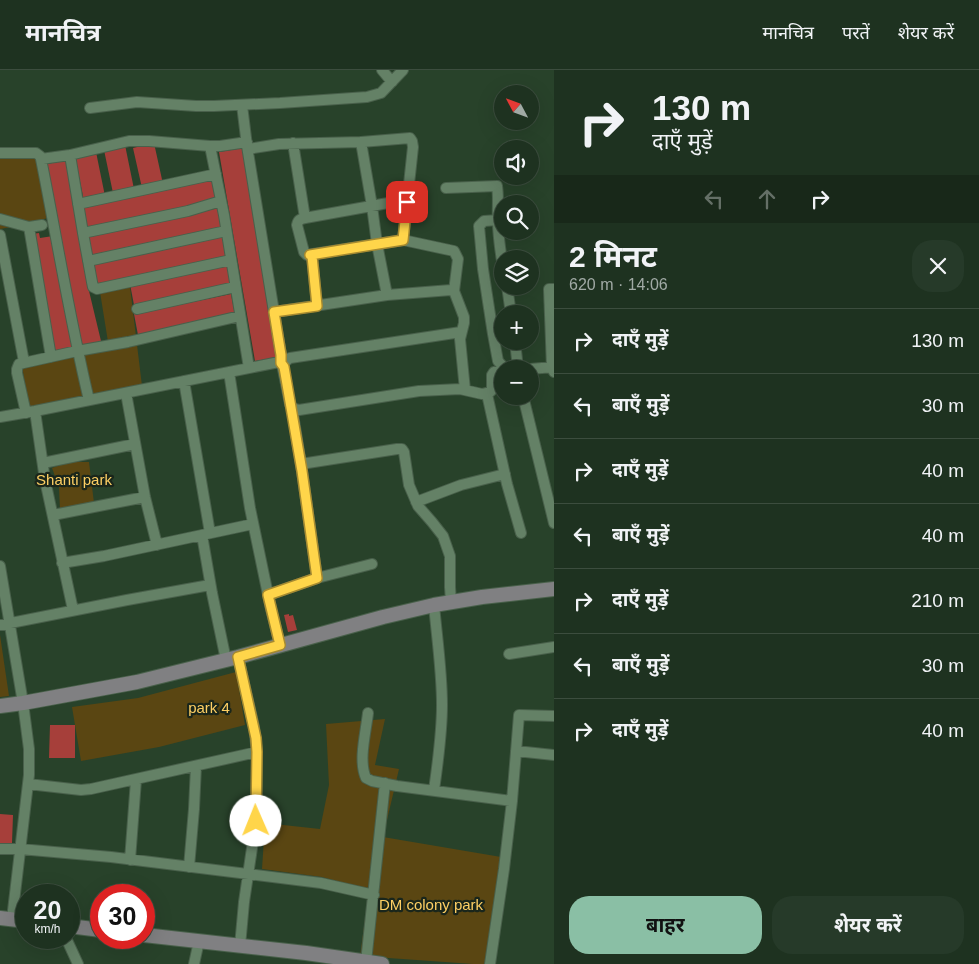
<!DOCTYPE html>
<html lang="hi">
<head>
<meta charset="utf-8">
<style>
	:root { --surface:#1e3220; --page:#263a29; --text:#f1f3f6; --muted:#a1aaa5; --line:#3c4d3e; --accent:#8abfa5 }
	body { margin:0; font-family:Helvetica,"Noto Sans Devanagari",sans-serif; background:var(--page); color:var(--text); height:100vh; display:flex; flex-direction:column; font-size:19px; white-space:nowrap }
	* { box-sizing:border-box; margin:0 }
	p { font-size:16px; color:var(--muted) }
	.icon { flex:none; width:28px; height:28px; fill:none; stroke:currentColor; stroke-width:2; stroke-linecap:round; stroke-linejoin:round }
	.map { position:relative; flex:1; overflow:hidden }
	.drawer { display:flex; flex-direction:column; background:var(--surface); width:425px }
	.drawer>* { flex:none }
	.top-card { background:#1e3220; color:var(--text); overflow:hidden }
	.needle { width:32px; rotate:311deg }
	.buttons { position:absolute; left:494px; top:15px; display:grid; gap:10px }
	.buttons a { display:grid; place-items:center; width:45px; height:45px; border-radius:50%; background:var(--surface); box-shadow:0 5px 20px #0002,0 0 0 1px var(--line); font-size:25px }
	.speed { position:absolute; left:15px; top:814px; display:flex; gap:10px; font-size:25px; font-weight:700; text-align:center }
	.speed>* { display:grid; place-content:center; width:65px; height:65px; border-radius:50%; background:var(--surface); box-shadow:0 5px 20px #0002,0 0 0 1px var(--line); line-height:1 }
	.speed small { font-size:12px; font-weight:400 }
	.speed .limit { border:8px solid #d22; background:#fff; color:#111 }
	.pin { position:absolute; display:grid; place-items:center; width:42px; height:42px; color:#fff; margin:-21px; border-radius:10px; box-shadow:0 2px 8px #0006 }
	.me { position:absolute; width:55px; margin:-28px; rotate:359deg; stroke-linejoin:round; filter:drop-shadow(0 0 4px #0008) }
	.turn { display:flex; align-items:center; gap:18px; height:105px; padding:0 15px; font-size:22px }
	.turn .icon { width:65px; height:65px; stroke-width:2.5 }
	.turn b { display:block; font-size:35px; line-height:42px }
	.lanes { display:flex; align-items:center; height:48px; padding:0 15px; background:#0003; justify-content:center; gap:25px; direction:ltr }
	.lanes .off { opacity:.35 }
	.round { display:grid; place-items:center; flex:none; width:52px; height:52px; border-radius:20px; background:var(--page) }
	.summary { display:flex; align-items:center; justify-content:space-between; height:85px; padding:0 15px }
	h1 { font-size:30px; font-weight:700; line-height:38px }
	.cta { display:flex; gap:10px; margin-top:auto; padding:10px 15px }
	.cta a { flex:1; height:58px; border-radius:20px; background:var(--accent); color:#111; font-size:20px; font-weight:700; line-height:58px; text-align:center }
	.cta a+a { background:var(--page); color:var(--text) }
	ul { padding:0; list-style:none }
	li { display:flex; align-items:center; gap:15px; height:65px; padding:0 15px; border-top:1px solid var(--line) }
	li div { flex:1 }
	li b { display:block; font-size:19px }
	li em { font-style:normal }
	header { display:flex; align-items:center; gap:30px; box-sizing:border-box; height:70px; padding:0 25px; background:var(--surface); border-bottom:1px solid var(--line) }
	header strong { font-size:24px }
	nav { display:flex; gap:28px; margin-inline-start:auto; font-size:18px }
	main { display:flex; flex:1; min-height:0 }
	.map>svg:first-child { display:block }
	.green { fill:#5a4612 }
	.building { fill:#a63f3a }
	.lines { fill:none; stroke-linecap:round; stroke-linejoin:round }
	.street-casing { stroke:#49604b; stroke-width:12 }
	.secondary-casing { stroke:#49604b; stroke-width:16 }
	.street { stroke:#648166; stroke-width:10 }
	.secondary { stroke:#808082; stroke-width:14 }
	.route-casing { stroke:#a68a30; stroke-width:12 }
	.route { stroke:#ffd54a; stroke-width:9 }
	.labels { text-anchor:middle; dominant-baseline:central; stroke-width:4.5; stroke-linejoin:round; paint-order:stroke }
	.park-label { font-size:15px; fill:#fdcf64; stroke:#1a261b }
</style>
</head>
<body>
<header>
<strong>मानचित्र</strong>
<nav><a>मानचित्र</a><a>परतें</a><a>शेयर करें</a></nav>
</header>
<main>
<div class="map">
<svg width="554" height="894" viewBox="0 0 554 894">
	<rect width="100%" height="100%" fill="#28422a"/>
	<!-- green -->
	<path class="green" d="M4,83L41,89L50,147L33,153L0,159V84Z
		M130,217L142,316L29,338L22,296L109,278L100,222Z
		M69,392H89L94,433L60,440L59,417L52,398Z
		M0,565L9,626L0,627Z
		M236,602L245,655L159,677L81,691L72,637L138,628Z
		M385,649L375,695L399,699L383,767L507,788L492,894H473L360,886L369,820L322,807L262,799L265,753L320,759L329,715L326,654Z"/>
	<!-- building -->
	<path class="building" d="M154,73L163,114L142,118L133,78Z
		M125,75L134,119L113,123L104,80Z
		M243,78L280,287L255,291L219,82Z
		M96,82L105,126L84,131L75,87Z
		M67,90L89,221L101,271L77,281L47,94Z
		M213,107L218,130L85,159L80,136Z
		M219,138L223,160L91,189L86,166Z
		M39,163L40,168L53,166L74,279L53,283L32,164Z
		M223,165L228,188L95,216L91,194Z
		M227,194L231,215L134,235L130,214Z
		M231,224L235,245L138,265L134,244Z
		M289,544V546L293,545L297,560L288,562L284,545Z
		M50,655H75V688H49Z
		M0,744L13,745L12,773H0Z"/>
	<g class="lines">
		<!-- street casing -->
		<g class="street-casing">
			<path id="street" d="M382,0L392,12
				M242,35L247,76L281,285V293
				M90,38L137,32L196,36H214L280,33L367,27L381,23L403,0
				M361,72L372,136L377,174L387,225
				M293,73L305,148
				M210,76L224,145L249,298
				M248,79L279,74L361,72L410,68L412,71L413,77L403,170L454,181L458,189L454,221
				M0,83H36L40,86L41,89L70,85L129,71H149L210,76H220L247,72
				M70,85L83,163
				M41,89C57,169 70,251 89,330
				M446,118L497,116C499,128 497,140 498,152C498,165 500,178 502,191
				M221,131L188,141L83,163L92,212L93,217L97,219L231,190
				M78,134L216,104
				M0,149L29,157L42,155
				M498,150L484,151L479,156L483,199L493,264L498,291L505,299
				M29,157L51,287
				M0,165L24,292
				M403,170L307,185L304,182L297,155C298,150 300,149 305,148L388,133L407,132
				M310,185L312,186L317,236
				M88,191L226,161
				M507,216L511,244
				M554,219H549L552,298L554,302
				M137,239L235,217
				M274,242L387,225L451,220L454,221L464,247V253L460,269L465,320
				M515,271L518,299
				M282,294L290,334L292,338L302,401L317,508
				M530,299L554,297
				M229,302L250,438L271,539L280,575
				M184,311L210,463
				M126,323L145,427L157,475
				M486,324H487L507,414L521,463
				M524,330L554,453
				M292,338L299,340L419,321L460,319L482,324L490,322L492,320V305L494,302L502,301
				M35,341L45,410L73,540
				M26,343L17,303V299L19,294L77,281L128,272L240,246
				M0,347L35,341L279,292L282,294L290,288L461,262
				M43,393L135,374
				M301,394L397,379H402L404,382L409,415L418,436L432,452L443,466L450,486V517L451,532
				M416,432L461,415L505,404
				M53,445L145,427
				M202,465L212,523L226,590
				M62,493L104,486L253,454
				M0,496L23,633L29,679V705L12,849
				M268,525L317,508L372,494
				M434,535C437,568 442,602 442,635C442,664 438,692 434,720
				M0,555L127,530L210,515
				M509,584L554,577
				M238,587L254,657L257,682L256,751L244,832L240,876
				M368,643C366,662 358,691 366,708L372,711L397,716L512,731
				M516,681L554,685
				M28,714L81,720L91,719L257,682
				M0,779H20L111,787L321,813L374,825
				M130,790L136,710
				M189,797L194,739L196,696
				M66,868L78,894
				M366,892L385,713
				M194,894L199,871
				M490,894L504,799L512,731L519,645L554,646"/>
		</g>
		<!-- secondary casing -->
		<g class="secondary-casing">
			<path id="secondary" d="M0,636L23,633L137,612L238,587L383,547L434,535L482,527L554,519
				M0,848L26,851
				M69,856L101,860
				M144,865L306,883L382,894"/>
		</g>
		<!-- street -->
		<use href="#street" class="street"/>
		<!-- secondary -->
		<use href="#secondary" class="secondary"/>
	</g>
	<g class="lines">
		<!-- route casing -->
		<g class="route-casing">
			<path id="route" d="M256,751L257,682L256,668L238,587L280,575L268,525L317,508L302,401L284,297L281,293V285L274,242L317,236L312,186L310,185L403,170L407,132"/>
		</g>
		<!-- route -->
		<use href="#route" class="route"/>
	</g>
	<g class="labels">
		<!-- park labels -->
		<g class="park-label">
			<text x="74" y="409">Shanti park</text>
			<text x="209" y="637">park 4</text>
			<text x="431" y="834">DM colony park</text>
		</g>
	</g>
</svg>
<div class="buttons">
<a><svg class="needle" viewBox="-14 -14 28 28"><path d="M0-13l5 13h-10z" fill="#e53935"/><path d="M0 13l5-13h-10z" fill="#a1aaa5"/></svg></a>
<a><svg class="icon" aria-label="sound" viewBox="0 0 24 24"><path d="M4 9h4l5-4v14l-5-4H4zM17 9q2 3 0 6"/></svg></a>
<a><svg class="icon" aria-label="search" viewBox="0 0 24 24"><circle cx="10" cy="10" r="6"/><path d="M15 15l6 6"/></svg></a>
<a><svg class="icon" aria-label="layers" viewBox="0 0 24 24"><path d="M12 4l9 5-9 5-9-5zM3 14l9 5 9-5"/></svg></a>
<a>+</a>
<a>−</a>
</div>
<div class="speed"><div>20<small>km/h</small></div><div class="limit">30</div></div>
<div class="pin" style="left:407px;top:132px;background:#d93025"><svg class="icon" aria-label="arrive" viewBox="0 0 24 24"><path d="M6 21V4h12l-3 4 3 4H6"/></svg></div>
<svg class="me" style="left:256px;top:751px" viewBox="-20 -20 40 40"><circle r="19" fill="#fff"/><path d="M0-13L10 11 0 6-10 11z" fill="#ffd54a"/></svg>
</div>
<section class="drawer">
<div class="top-card">
<div class="turn"><svg class="icon" aria-label="right" viewBox="0 0 24 24"><path d="M7 20v-9h11M14 6l5 5-5 5"/></svg><div><b>130 m</b>दाएँ मुड़ें</div></div>
<div class="lanes"><svg class="icon off" aria-label="left" viewBox="0 0 24 24"><path d="M17 20v-9H6M10 6l-5 5 5 5"/></svg><svg class="icon off" aria-label="ahead" viewBox="0 0 24 24"><path d="M12 20V5M6 11l6-6 6 6"/></svg><svg class="icon" aria-label="right" viewBox="0 0 24 24"><path d="M7 20v-9h11M14 6l5 5-5 5"/></svg></div>
</div>
<div class="summary"><div><h1>2 मिनट</h1><p>620 m · 14:06</p></div><a class="round"><svg class="icon" aria-label="close" viewBox="0 0 24 24"><path d="M6 6l12 12M18 6L6 18"/></svg></a></div>
<ul>
<li><svg class="icon" aria-label="right" viewBox="0 0 24 24"><path d="M7 20v-9h11M14 6l5 5-5 5"/></svg><div><b>दाएँ मुड़ें</b></div><em>130 m</em></li>
<li><svg class="icon" aria-label="left" viewBox="0 0 24 24"><path d="M17 20v-9H6M10 6l-5 5 5 5"/></svg><div><b>बाएँ मुड़ें</b></div><em>30 m</em></li>
<li><svg class="icon" aria-label="right" viewBox="0 0 24 24"><path d="M7 20v-9h11M14 6l5 5-5 5"/></svg><div><b>दाएँ मुड़ें</b></div><em>40 m</em></li>
<li><svg class="icon" aria-label="left" viewBox="0 0 24 24"><path d="M17 20v-9H6M10 6l-5 5 5 5"/></svg><div><b>बाएँ मुड़ें</b></div><em>40 m</em></li>
<li><svg class="icon" aria-label="right" viewBox="0 0 24 24"><path d="M7 20v-9h11M14 6l5 5-5 5"/></svg><div><b>दाएँ मुड़ें</b></div><em>210 m</em></li>
<li><svg class="icon" aria-label="left" viewBox="0 0 24 24"><path d="M17 20v-9H6M10 6l-5 5 5 5"/></svg><div><b>बाएँ मुड़ें</b></div><em>30 m</em></li>
<li><svg class="icon" aria-label="right" viewBox="0 0 24 24"><path d="M7 20v-9h11M14 6l5 5-5 5"/></svg><div><b>दाएँ मुड़ें</b></div><em>40 m</em></li>
</ul>
<div class="cta"><a>बाहर</a><a>शेयर करें</a></div>
</section>
</main>
</body>
</html>
